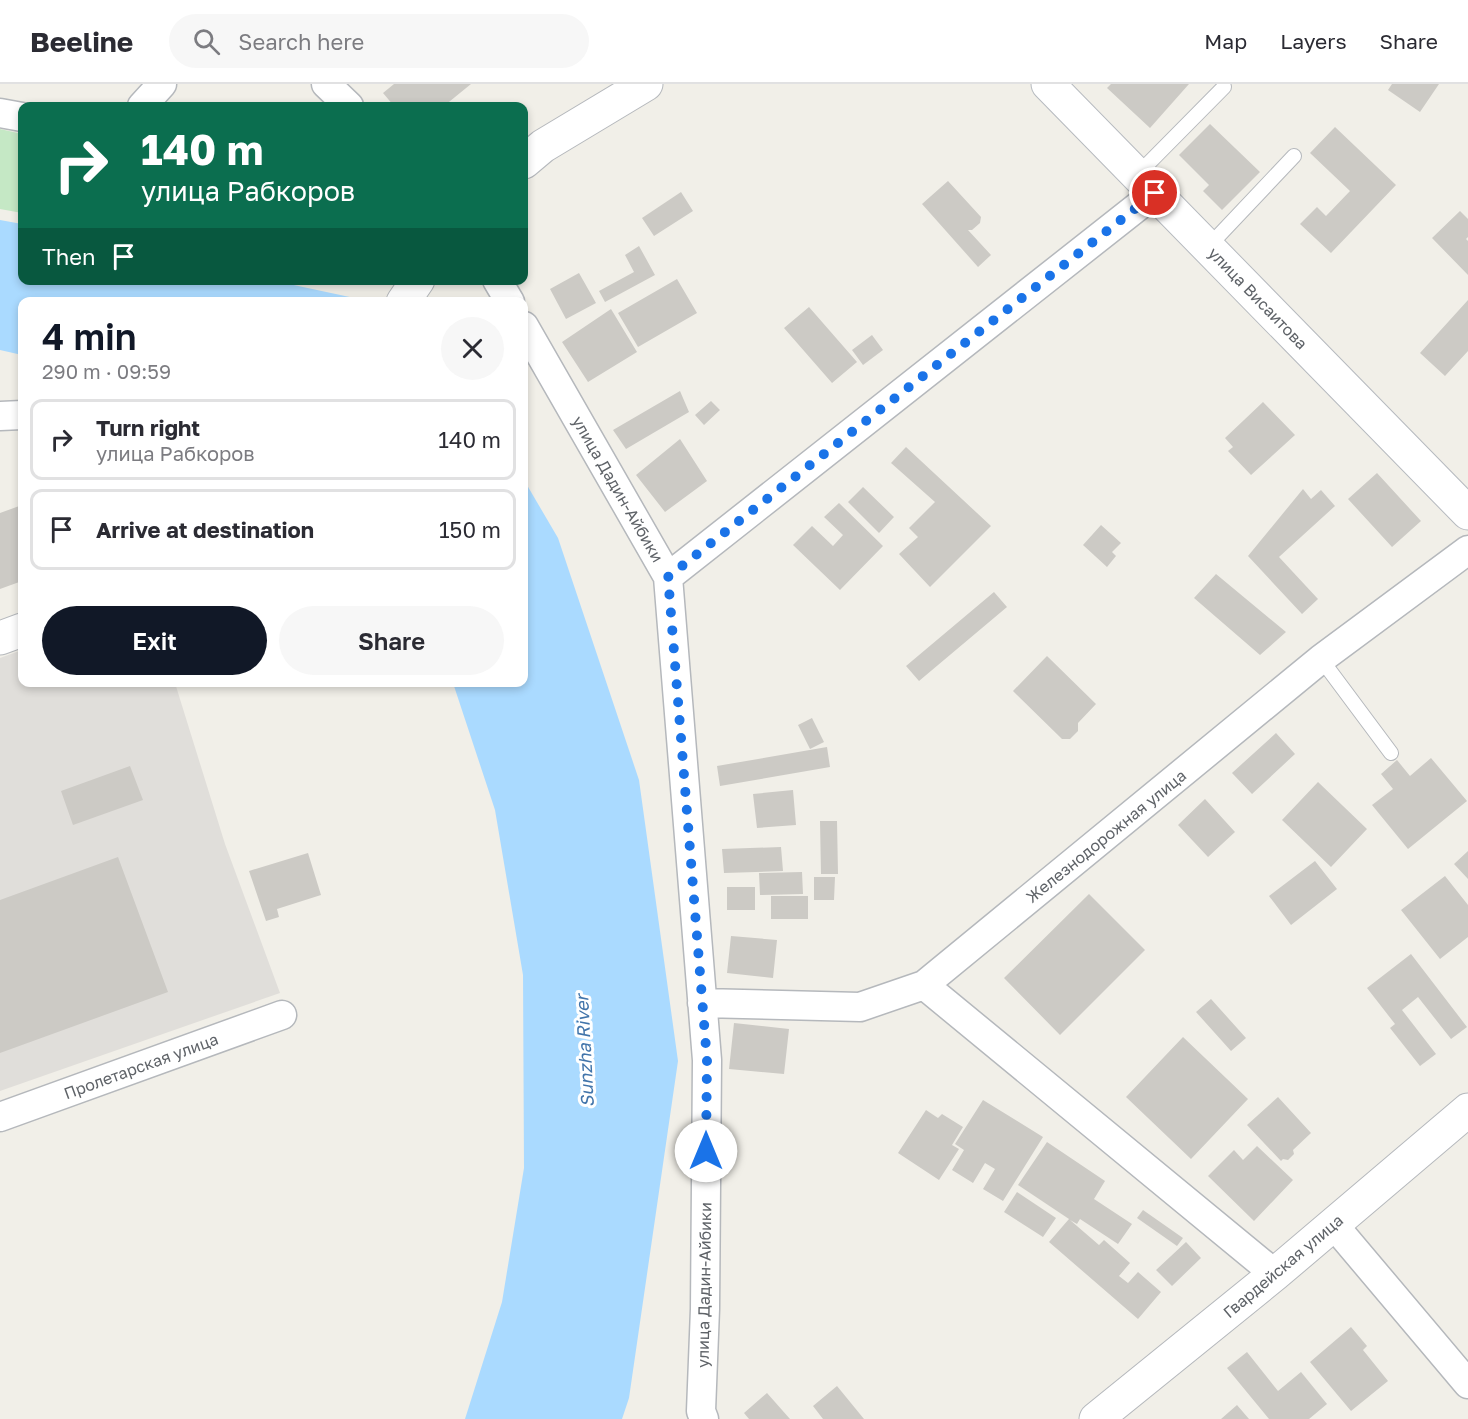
<!DOCTYPE html>
<html lang="en">
<head>
<meta charset="utf-8">
<style>
	:root { --surface:#fff; --page:#f7f7f7; --text:#2b2b33; --muted:#7c7c81; --line:#e1e1e2; --accent:#111827 }
	body { margin:0; font-family:"Golos Text",sans-serif; background:var(--page); color:var(--text); height:100vh; display:flex; flex-direction:column; font-size:22px; white-space:nowrap }
	* { box-sizing:border-box; margin:0 }
	p { font-size:20px; color:var(--muted) }
	.icon { flex:none; width:33px; height:33px; fill:none; stroke:currentColor; stroke-width:2; stroke-linecap:round; stroke-linejoin:round }
	.map { position:relative; flex:1; overflow:hidden }
	.panel { position:absolute; left:18px; top:213px; width:510px; height:390px; display:flex; flex-direction:column; background:var(--surface); border-radius:12px; box-shadow:0 3px 9px #0003 }
	.panel>* { flex:none }
	.guide { position:absolute; left:18px; top:18px; width:510px; height:183px; border-radius:12px; box-shadow:0 3px 9px #0003; background:#0b6e4f; color:#fff; overflow:hidden }
	.pin { position:absolute; display:grid; place-items:center; width:51px; height:51px; color:#fff; margin:-26px; border:3px solid #fff; border-radius:50%; box-shadow:0 2px 6px #0007 }
	.me { position:absolute; width:66px; margin:-33px; rotate:0deg; stroke-linejoin:round; filter:drop-shadow(0 0 4px #0008) }
	.turn { display:flex; align-items:center; gap:21px; height:126px; padding:0 24px; font-size:27px }
	.turn .icon { width:78px; height:78px; stroke-width:2.5 }
	.turn b { display:block; font-size:42px; line-height:51px }
	.then { display:flex; align-items:center; height:57px; padding:0 24px; background:#0003; gap:12px; font-size:22px }
	.round { display:grid; place-items:center; flex:none; width:63px; height:63px; border-radius:32px; background:var(--page) }
	.overview { display:flex; align-items:center; justify-content:space-between; height:102px; padding:0 24px }
	h1 { font-size:36px; font-weight:600; line-height:45px; color:var(--accent) }
	.button { display:flex; gap:12px; margin-top:auto; padding:12px 24px }
	.button a { flex:1; height:69px; border-radius:36px; background:var(--accent); color:#fff; font-size:24px; font-weight:600; line-height:69px; text-align:center }
	.button a+a { background:var(--page); color:var(--text) }
	ul { padding:0; list-style:none }
	li { display:flex; align-items:center; gap:18px; height:81px; margin:0 12px 9px; padding:0 12px; border:3px solid var(--line); border-radius:12px }
	li div { flex:1 }
	li b { display:block; font-size:22px }
	li em { font-style:normal }
	header { display:flex; align-items:center; gap:36px; box-sizing:border-box; height:84px; padding:0 30px; background:var(--surface); border-bottom:2px solid var(--line) }
	header strong { font-size:28px }
	nav { display:flex; gap:33px; margin-inline-start:auto; font-size:21px }
	.search { width:420px; height:54px; background:var(--page); display:flex; align-items:center; gap:15px; box-sizing:border-box; padding:0 21px; border-radius:33px; color:var(--muted); font-size:22px }
	.map>svg:first-child { display:block }
	.industrial { fill:#e0deda }
	.green { fill:#c5e8c5 }
	.water { fill:#aadaff }
	.building { fill:#cccac5 }
	.lines { fill:none; stroke-linecap:round; stroke-linejoin:round }
	.service-casing { stroke:#b5b8bc; stroke-width:16 }
	.minor-casing { stroke:#b5b8bc; stroke-width:31 }
	.tertiary-casing { stroke:#b5b8bc; stroke-width:35 }
	.secondary-casing { stroke:#b6babf; stroke-width:35 }
	.service { stroke:#fff; stroke-width:14 }
	.minor { stroke:#fff; stroke-width:28 }
	.tertiary { stroke:#fff; stroke-width:33 }
	.secondary { stroke:#fff; stroke-width:33 }
	.route { stroke:#1a73e8; stroke-width:10; stroke-dasharray:0 18 }
	.labels { text-anchor:middle; dominant-baseline:central; stroke-width:6; stroke-linejoin:round; paint-order:stroke }
	.street-label { font-size:16px; fill:#5f6368; stroke:#fff }
	.water-label { font-size:18px; font-style:italic; fill:#4174aa; stroke:#fff }
</style>
</head>
<body>
<header>
<strong>Beeline</strong>
<div class="search"><svg class="icon" aria-label="search" viewBox="0 0 24 24"><circle cx="10" cy="10" r="6"/><path d="M15 15l6 6"/></svg>Search here</div>
<nav><a>Map</a><a>Layers</a><a>Share</a></nav>
</header>
<div class="map">
<svg width="1468" height="1335" viewBox="0 0 1468 1335">
	<rect width="100%" height="100%" fill="#f1efe8"/>
	<!-- industrial -->
	<path class="industrial" d="M22,566V598L175,599L225,760L280,909L0,1007V574Z"/>
	<!-- green -->
	<path class="green" d="M0,45L22,50V129L0,125Z"/>
	<!-- water -->
	<path class="water" d="M0,136L22,140V196L275,197L359,215L360,217L22,218V271L0,266Z
		M524,396L558,454L639,696L678,977L629,1314L622,1335H465L502,1218L524,1084L523,891L495,726L453,599L524,598Z"/>
	<!-- building -->
	<path class="building" d="M394,0H471L444,22H394L383,9Z
		M1111,0H1189L1150,44L1107,4Z
		M1392,0H1439L1420,28L1388,6Z
		M1210,40L1260,88L1222,126L1203,107L1209,101L1179,71Z
		M1335,43L1396,101L1331,169L1300,140L1317,123L1326,132L1350,107L1310,69Z
		M948,97L981,133L980,139L972,146H968L991,171L978,183L922,120Z
		M681,108L693,127L654,152L642,134Z
		M1460,127L1468,135V153L1466,155L1468,157V191L1432,154Z
		M639,162L655,191L605,218L599,207L634,188L625,171Z
		M579,189L596,219L566,235L550,205Z
		M677,195L697,229L638,263L618,229Z
		M1468,216V267L1445,292L1420,269Z
		M809,223L857,278L832,299L784,244Z
		M611,225L637,268L588,298L562,258Z
		M872,251L883,266L863,281L852,266Z
		M680,307L689,328L626,365L613,346Z
		M711,317L720,326L704,341L695,331Z
		M1263,318L1295,351L1251,391L1228,367L1233,363L1225,354Z
		M680,355L707,397L665,428L636,391Z
		M906,363L991,442L930,503L899,470L918,453L909,444L935,418L891,379Z
		M1377,389L1421,437L1392,463L1348,415Z
		M863,403L894,433L879,449L848,418Z
		M1303,405L1311,415L1321,406L1335,422L1279,473L1318,515L1302,530L1248,472Z
		M839,419L883,462L840,506L793,461L812,442L833,462L843,451L824,433Z
		M22,421V497L0,505V429Z
		M1101,441L1121,459L1112,468L1116,472L1107,483L1083,461Z
		M1216,490L1286,548L1260,571L1194,514Z
		M994,508L1007,523L919,597L906,582Z
		M1047,572L1096,620L1078,639V647L1070,655H1062L1013,607Z
		M812,634L824,658L810,665L798,641Z
		M1276,649L1295,670L1252,710L1232,689Z
		M827,663L830,683L720,702L717,682Z
		M1431,674L1467,717L1408,765L1372,721L1393,705L1381,690L1397,676L1410,692Z
		M130,682L143,716L73,741L61,707Z
		M1318,698L1367,745L1331,783L1282,736Z
		M793,706L796,741L757,744L753,710Z
		M1205,715L1235,748L1208,773L1178,741Z
		M820,737H837L838,790H821Z
		M781,763L783,787L724,789L722,765Z
		M1468,767V795L1454,780Z
		M308,769L321,811L277,825L279,833L266,837L249,787Z
		M118,773L168,908L0,969V816Z
		M1315,777L1337,805L1291,841L1269,812Z
		M802,788L803,810L760,811L759,789Z
		M1445,792L1468,821V853L1440,875L1401,826Z
		M814,793H835L834,816H814Z
		M727,803H755V826H727Z
		M1089,810L1145,866L1060,951L1004,894Z
		M771,812H808V835H771Z
		M731,852L777,856L773,894L727,889Z
		M1411,870L1467,943L1451,955L1418,913L1402,926L1436,970L1420,982L1390,944L1395,940L1367,904Z
		M1211,915L1246,954L1231,967L1196,928Z
		M734,939L789,945L784,990L729,985Z
		M1183,953L1248,1015L1191,1075L1126,1013Z
		M1278,1013L1311,1049L1293,1066L1294,1070L1288,1076L1283,1075L1281,1077L1247,1041Z
		M983,1016L1043,1053L1003,1117L983,1105L995,1085L985,1079L973,1099L952,1086L964,1066L955,1060Z
		M926,1026L938,1034L942,1030L963,1043L952,1061L959,1065L939,1096L898,1069Z
		M1047,1058L1105,1097L1094,1115L1132,1140L1118,1160L1080,1135L1077,1140L1070,1136L1099,1161L1104,1156L1130,1179L1119,1192L1128,1199L1138,1188L1161,1208L1138,1235L1049,1158L1069,1135L1018,1101Z
		M1257,1062L1293,1096L1254,1137L1208,1092L1234,1066L1243,1076Z
		M1017,1108L1056,1134L1043,1153L1004,1128Z
		M1143,1126L1183,1154L1177,1162L1137,1134Z
		M1186,1158L1201,1174L1172,1202L1156,1186Z
		M1351,1243L1367,1262L1363,1266L1388,1297L1351,1327L1310,1278Z
		M1247,1268L1278,1307L1301,1288L1327,1320L1309,1335H1269L1227,1284Z
		M837,1302L864,1335H823L813,1322Z
		M767,1309L790,1335H749L744,1329Z
		M1237,1321L1249,1335H1221Z"/>
	<g class="lines">
		<!-- service casing -->
		<g class="service-casing">
			<path id="service" d="M1137,91L1224,3
				M1208,163L1294,72
				M1321,575L1391,669"/>
		</g>
		<!-- minor casing -->
		<g class="minor-casing">
			<path id="minor" d="M326,0L349,22
				M142,22L162,0
				M0,29L22,33
				M497,196L510,218
				M524,242L668,493L707,976L705,1225L701,1327L704,1335
				M0,332L22,331
				M668,493L1155,109
				M924,901L1275,1190
				M702,919L860,923L924,901L1321,575L1468,466
				M0,1033L282,931
				M1333,1140L1468,1300"/>
		</g>
		<!-- tertiary casing -->
		<g class="tertiary-casing">
			<path id="tertiary" d="M524,78L543,62L646,0
				M403,218L418,196
				M0,554L22,546
				M1096,1335L1275,1190L1468,1026"/>
		</g>
		<!-- secondary casing -->
		<g class="secondary-casing">
			<path id="secondary" d="M1048,0L1468,429"/>
		</g>
		<!-- service -->
		<use href="#service" class="service"/>
		<!-- minor -->
		<use href="#minor" class="minor"/>
		<!-- tertiary -->
		<use href="#tertiary" class="tertiary"/>
		<!-- secondary -->
		<use href="#secondary" class="secondary"/>
	</g>
	<g class="lines">
		<!-- route -->
		<path class="route" d="M706,1067L707,976L668,493L1155,109"/>
	</g>
	<g class="labels">
		<!-- street labels -->
		<g class="street-label">
			<text transform="translate(1258 214) rotate(46)">улица Висаитова</text>
			<text transform="translate(618 405) rotate(60)">улица Дадин-Айбики</text>
			<text transform="translate(1106 752) rotate(-39)">Железнодорожная улица</text>
			<text transform="translate(141 982) rotate(-20)">Пролетарская улица</text>
			<text transform="translate(1283 1182) rotate(-40)">Гвардейская улица</text>
			<text transform="translate(704 1201) rotate(-89)">улица Дадин-Айбики</text>
		</g>
		<!-- water labels -->
		<g class="water-label">
			<text transform="translate(584 967) rotate(-93)">Sunzha River</text>
		</g>
	</g>
</svg>
<div class="pin" style="left:1155px;top:109px;background:#d93025"><svg class="icon" aria-label="arrive" viewBox="0 0 24 24"><path d="M6 21V4h12l-3 4 3 4H6"/></svg></div>
<svg class="me" style="left:706px;top:1067px" viewBox="-20 -20 40 40"><circle r="19" fill="#fff"/><path d="M0-13L10 11 0 6-10 11z" fill="#1a73e8"/></svg>
<div class="guide">
<div class="turn"><svg class="icon" aria-label="right" viewBox="0 0 24 24"><path d="M7 20v-9h11M14 6l5 5-5 5"/></svg><div><b>140 m</b>улица Рабкоров</div></div>
<div class="then">Then<svg class="icon" aria-label="arrive" viewBox="0 0 24 24"><path d="M6 21V4h12l-3 4 3 4H6"/></svg></div>
</div>
<section class="panel">
<div class="overview"><div><h1>4 min</h1><p>290 m · 09:59</p></div><a class="round"><svg class="icon" aria-label="close" viewBox="0 0 24 24"><path d="M6 6l12 12M18 6L6 18"/></svg></a></div>
<ul>
<li><svg class="icon" aria-label="right" viewBox="0 0 24 24"><path d="M7 20v-9h11M14 6l5 5-5 5"/></svg><div><b>Turn right</b><p>улица Рабкоров</p></div><em>140 m</em></li>
<li><svg class="icon" aria-label="arrive" viewBox="0 0 24 24"><path d="M6 21V4h12l-3 4 3 4H6"/></svg><div><b>Arrive at destination</b></div><em>150 m</em></li>
</ul>
<div class="button"><a>Exit</a><a>Share</a></div>
</section>
</div>
</body>
</html>
